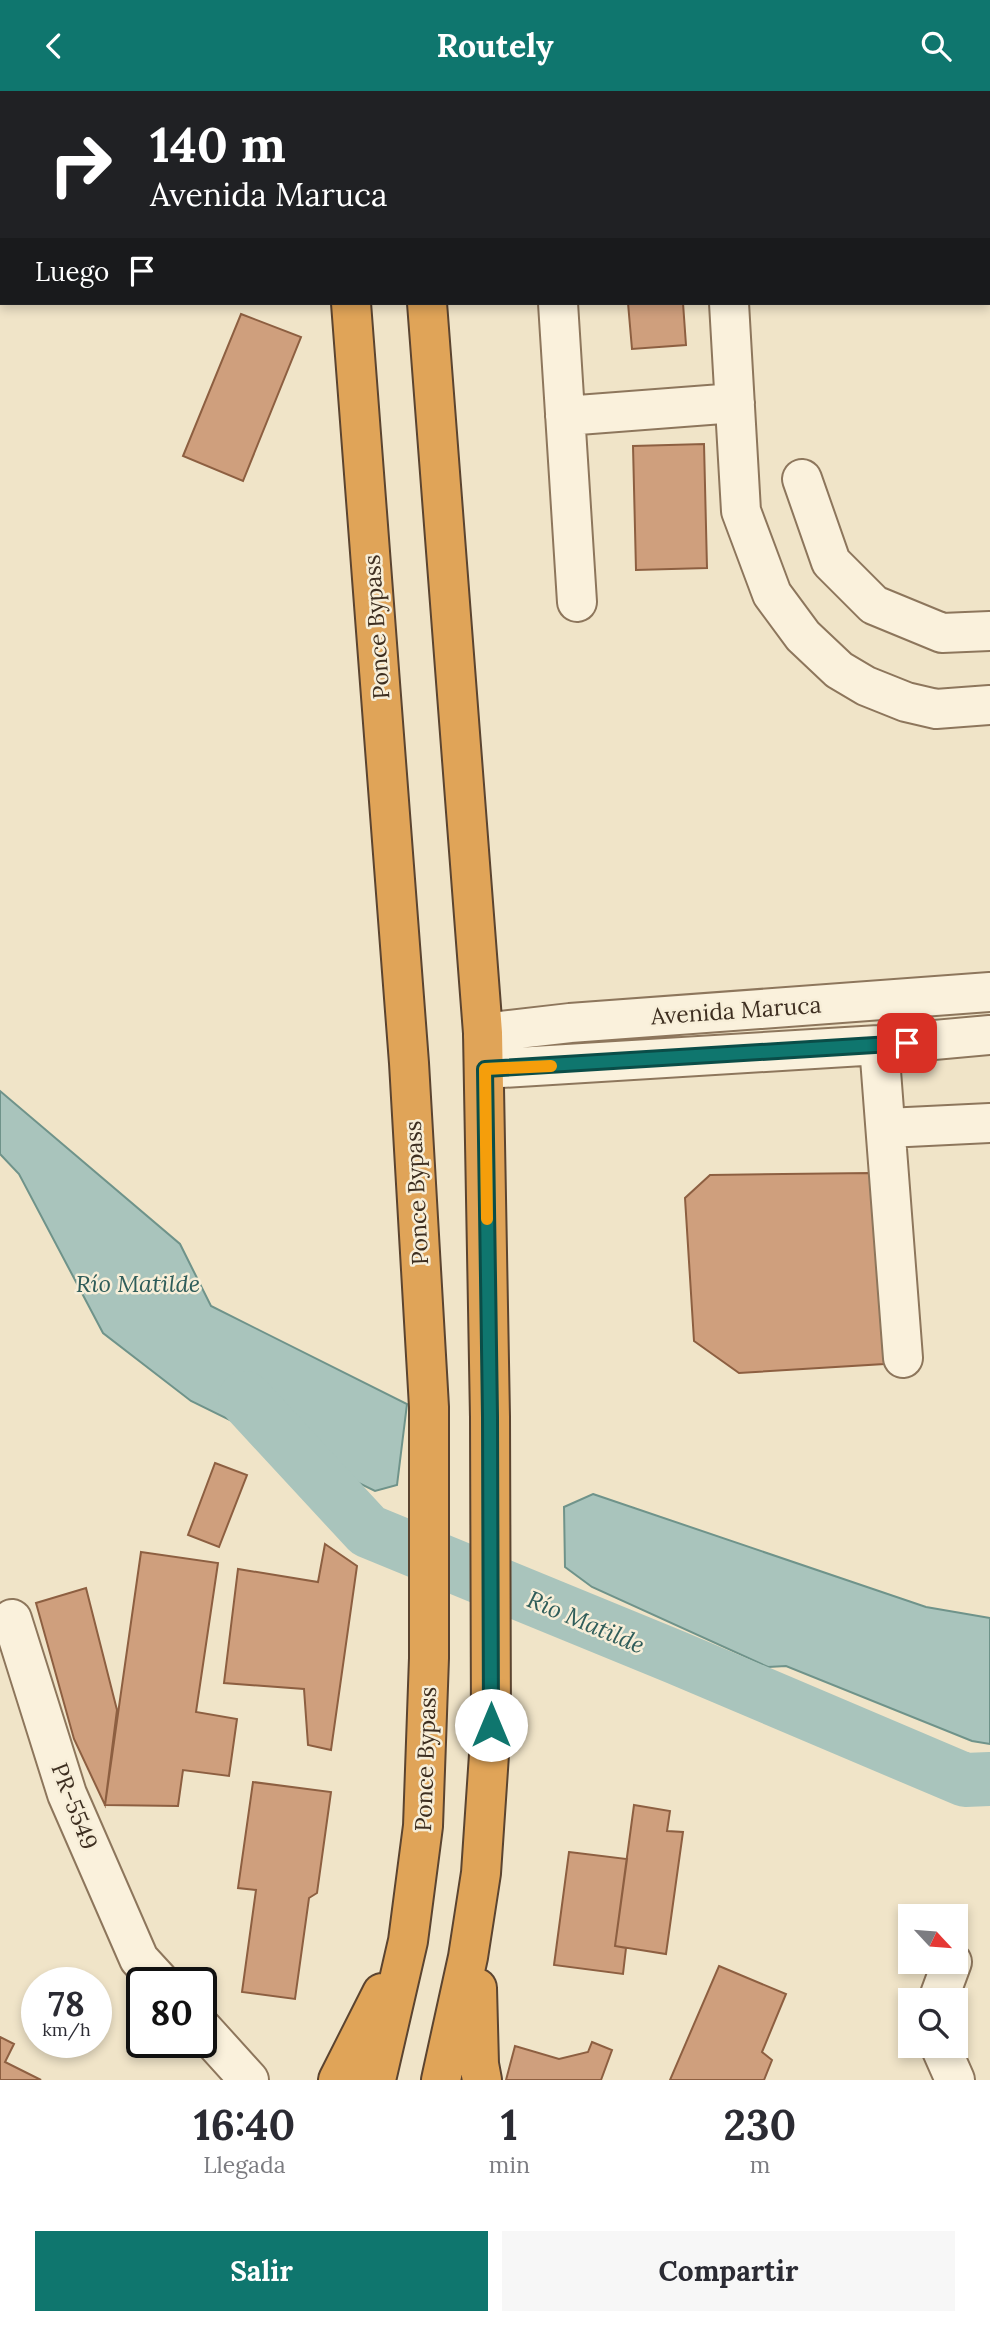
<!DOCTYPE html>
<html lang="es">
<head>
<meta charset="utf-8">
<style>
	:root { --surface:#fff; --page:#f7f7f7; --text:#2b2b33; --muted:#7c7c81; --accent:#0f766e }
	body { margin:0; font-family:Lora,serif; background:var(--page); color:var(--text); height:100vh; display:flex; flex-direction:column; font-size:26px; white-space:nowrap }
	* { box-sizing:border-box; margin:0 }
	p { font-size:23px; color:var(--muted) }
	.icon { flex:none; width:38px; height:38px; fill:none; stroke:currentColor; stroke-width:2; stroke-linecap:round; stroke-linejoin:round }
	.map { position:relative; height:1989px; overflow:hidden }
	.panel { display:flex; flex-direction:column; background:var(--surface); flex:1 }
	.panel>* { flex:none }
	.guide { position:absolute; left:0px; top:0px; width:990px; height:214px; box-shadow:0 4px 10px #0003; background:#202124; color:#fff; overflow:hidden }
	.needle { width:46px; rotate:116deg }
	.controls { position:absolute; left:898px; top:1813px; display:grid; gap:14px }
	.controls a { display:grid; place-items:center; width:70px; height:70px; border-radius:0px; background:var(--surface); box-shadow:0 4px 10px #0003; font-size:35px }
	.speed { position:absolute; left:21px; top:1876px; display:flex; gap:14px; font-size:35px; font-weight:700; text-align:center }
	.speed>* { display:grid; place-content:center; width:91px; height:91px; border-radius:50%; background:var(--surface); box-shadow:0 4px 10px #0003; line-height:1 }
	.speed small { font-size:18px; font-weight:400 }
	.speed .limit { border:4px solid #111; border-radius:10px; background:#fff; color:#111 }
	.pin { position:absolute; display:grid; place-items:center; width:60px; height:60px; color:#fff; margin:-30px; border-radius:14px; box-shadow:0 4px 10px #0006 }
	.me { position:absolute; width:77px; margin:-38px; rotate:0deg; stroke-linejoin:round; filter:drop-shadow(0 0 5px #0008) }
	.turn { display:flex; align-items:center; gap:24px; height:147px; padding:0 35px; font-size:32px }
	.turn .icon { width:91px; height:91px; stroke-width:2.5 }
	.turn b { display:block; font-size:49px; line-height:60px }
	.then { display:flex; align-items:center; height:66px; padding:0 35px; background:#0003; gap:14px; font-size:26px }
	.eta { display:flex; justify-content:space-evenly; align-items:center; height:119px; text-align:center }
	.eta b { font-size:42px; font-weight:800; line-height:49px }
	.action { display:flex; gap:14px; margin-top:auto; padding:14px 35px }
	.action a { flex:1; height:80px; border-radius:0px; background:var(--accent); color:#fff; font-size:28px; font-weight:800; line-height:80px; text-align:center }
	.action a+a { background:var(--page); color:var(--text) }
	header { display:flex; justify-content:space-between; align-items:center; height:91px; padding:0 35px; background:var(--accent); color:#fff; font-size:32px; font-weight:800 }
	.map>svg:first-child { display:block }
	.water { fill:#a9c4bc; stroke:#6f938a; stroke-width:2 }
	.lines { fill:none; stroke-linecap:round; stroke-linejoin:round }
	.river { stroke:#a9c4bc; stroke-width:54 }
	.building { fill:#cf9f7d; stroke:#8d5f41; stroke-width:2 }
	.minor-casing { stroke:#8d765c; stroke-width:42 }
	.highway-casing { stroke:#5b4430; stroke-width:42 }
	.minor { stroke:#faf1dc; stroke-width:38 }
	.highway { stroke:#e0a458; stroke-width:38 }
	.route-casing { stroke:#0a4d48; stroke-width:18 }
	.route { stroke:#0f766e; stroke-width:12 }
	.slow { stroke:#f59e0b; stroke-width:12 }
	.labels { text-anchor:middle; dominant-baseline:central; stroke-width:5; stroke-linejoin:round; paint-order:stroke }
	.street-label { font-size:23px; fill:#3d2e20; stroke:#f7eed8 }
	.water-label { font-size:24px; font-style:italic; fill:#2f5d5a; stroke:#f7eed8 }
</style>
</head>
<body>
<header><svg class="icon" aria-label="back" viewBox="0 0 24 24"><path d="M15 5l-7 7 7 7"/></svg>Routely<svg class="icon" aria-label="search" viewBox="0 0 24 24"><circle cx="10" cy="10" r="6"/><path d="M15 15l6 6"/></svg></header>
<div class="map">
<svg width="990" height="1989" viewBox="0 0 990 1989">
	<rect width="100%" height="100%" fill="#f0e4c8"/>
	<!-- water -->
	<path class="water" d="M0,1000L180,1153L211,1215L407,1313L397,1394L375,1400L191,1310L103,1242L19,1083L0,1063Z
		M593,1403L926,1516L990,1527V1653L972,1650L786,1575L768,1576L592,1496L565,1476L564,1416Z"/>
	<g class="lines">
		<!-- river -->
		<path class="river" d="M245,1307L368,1440L675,1566L965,1689L990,1688"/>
	</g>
	<!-- building -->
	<path class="building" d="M619,0H697V2H619Z
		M628,212H683L686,254L632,258Z
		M241,223L301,246L243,390L183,365Z
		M704,353L707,477L636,479L633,355Z
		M870,1082L884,1273L739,1282L694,1250L685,1107L710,1084Z
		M215,1372L247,1384L219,1456L188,1444Z
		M325,1453L357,1475L331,1659L308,1654L304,1598L224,1592L238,1478L318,1491Z
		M141,1461L218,1472L196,1621L237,1628L229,1685L183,1679L178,1715L105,1714Z
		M86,1497L117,1619L105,1714L74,1648L36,1512Z
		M253,1691L331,1701L317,1802L309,1807L295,1908L242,1901L256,1799L238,1797Z
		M634,1714L670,1720L667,1740L683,1741L666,1863L615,1855Z
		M569,1761L627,1768L615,1855L626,1857L623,1883L554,1874Z
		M719,1875L786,1903L762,1961L772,1969L764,1989H670Z
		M0,1946L14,1953L5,1971L41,1989H0Z
		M592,1951L612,1959L601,1989H506L515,1955L559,1968L588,1961Z"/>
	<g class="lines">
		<!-- minor casing -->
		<g class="minor-casing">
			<path id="minor" d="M543,0V2
				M716,0V2
				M989,59H990
				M558,212L577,511
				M729,212L741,420L772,503L803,545L839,579L866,595L906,611L936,618L990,614
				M565,325L735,312
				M802,388L831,471L874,514L942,542L990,540
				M483,942L570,932L990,901
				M879,954L903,1267
				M485,978L879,954L990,944
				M887,1037L990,1032
				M12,1528L67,1703L139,1868L161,1892
				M938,1909L952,1871
				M201,1936L249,1989
				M940,1955L955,1989"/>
		</g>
		<!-- highway casing -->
		<g class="highway-casing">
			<path id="highway" d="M335,0V2
				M411,0V2
				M351,212L409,972L429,1316V1567L423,1735L408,1850L376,1989
				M427,212L483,942L490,1326L491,1634L481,1782L468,1866L441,1989
				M477,1897L479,1973L482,1989
				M338,1989L382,1902"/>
		</g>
		<!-- minor -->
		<use href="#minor" class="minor"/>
		<!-- highway -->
		<use href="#highway" class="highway"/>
	</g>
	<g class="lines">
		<!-- route casing -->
		<g class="route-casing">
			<path id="route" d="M491,1634L490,1326L485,978L907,952"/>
		</g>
		<!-- route -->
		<use href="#route" class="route"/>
		<!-- slow -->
		<path class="slow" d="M487,1128L485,978L551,975"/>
	</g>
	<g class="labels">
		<!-- street labels -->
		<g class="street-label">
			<text transform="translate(376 536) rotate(-94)">Ponce Bypass</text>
			<text transform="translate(736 919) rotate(-4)">Avenida Maruca</text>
			<text transform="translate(416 1102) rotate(-93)">Ponce Bypass</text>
			<text transform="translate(425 1668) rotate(-88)">Ponce Bypass</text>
			<text transform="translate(75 1715) rotate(69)">PR-5549</text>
		</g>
		<!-- water labels -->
		<g class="water-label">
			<text x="138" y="1192">Río Matilde</text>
			<text transform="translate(586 1531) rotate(23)">Río Matilde</text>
		</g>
	</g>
</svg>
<div class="controls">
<a><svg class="needle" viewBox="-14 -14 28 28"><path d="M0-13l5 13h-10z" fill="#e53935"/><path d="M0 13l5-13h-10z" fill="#7c7c81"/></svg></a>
<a><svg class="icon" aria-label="search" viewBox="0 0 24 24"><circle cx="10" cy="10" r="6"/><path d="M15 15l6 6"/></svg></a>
</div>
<div class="speed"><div>78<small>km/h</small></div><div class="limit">80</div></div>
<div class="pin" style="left:907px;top:952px;background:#d93025"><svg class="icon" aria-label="arrive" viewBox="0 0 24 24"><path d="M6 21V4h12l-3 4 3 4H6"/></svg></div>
<svg class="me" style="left:491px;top:1634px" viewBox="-20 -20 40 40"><circle r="19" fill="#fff"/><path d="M0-13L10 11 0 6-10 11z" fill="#0f766e"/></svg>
<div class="guide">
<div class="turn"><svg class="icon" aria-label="right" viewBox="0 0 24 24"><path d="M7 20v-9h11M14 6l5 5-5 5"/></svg><div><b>140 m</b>Avenida Maruca</div></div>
<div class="then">Luego<svg class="icon" aria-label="arrive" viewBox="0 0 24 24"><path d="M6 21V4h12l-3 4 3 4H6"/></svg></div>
</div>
</div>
<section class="panel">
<div class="eta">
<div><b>16:40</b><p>Llegada</p></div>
<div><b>1</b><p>min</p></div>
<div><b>230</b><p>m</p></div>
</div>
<div class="action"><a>Salir</a><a>Compartir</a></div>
</section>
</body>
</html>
